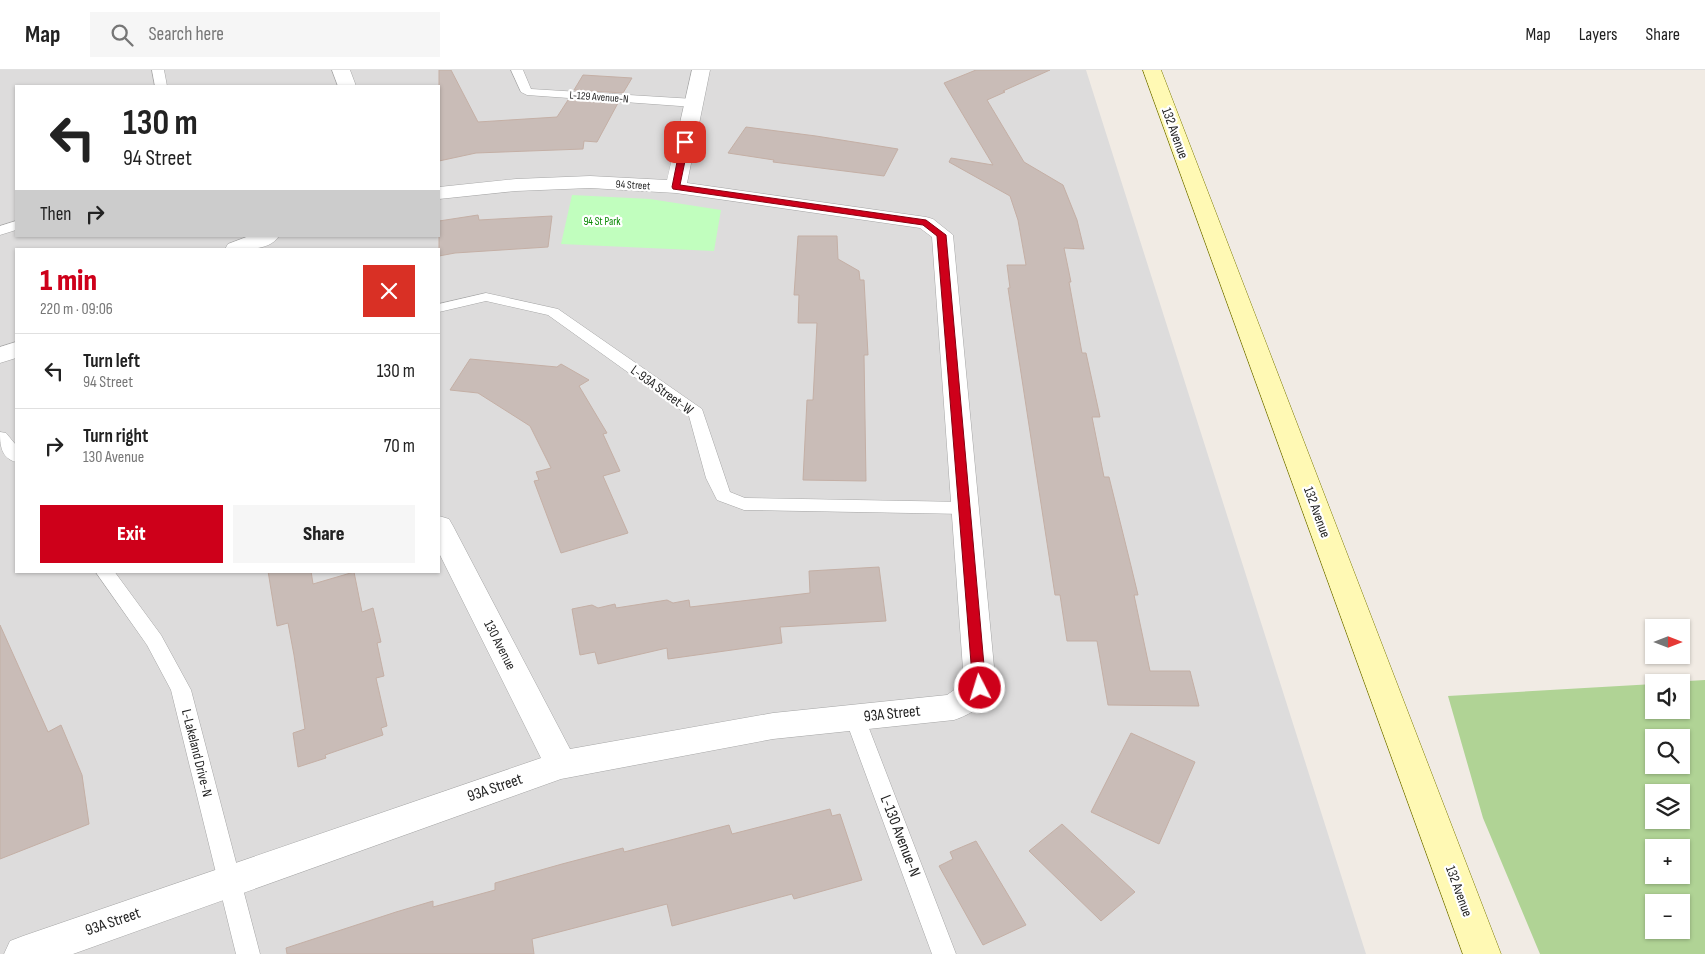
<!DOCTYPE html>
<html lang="en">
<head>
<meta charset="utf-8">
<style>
	:root { --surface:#fff; --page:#f6f6f6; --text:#222; --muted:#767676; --line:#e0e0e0; --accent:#ce001a }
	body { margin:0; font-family:"Sofia Sans Condensed",sans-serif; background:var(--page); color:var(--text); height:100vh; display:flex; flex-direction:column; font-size:19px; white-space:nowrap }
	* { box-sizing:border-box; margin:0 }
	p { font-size:16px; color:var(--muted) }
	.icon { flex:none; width:28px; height:28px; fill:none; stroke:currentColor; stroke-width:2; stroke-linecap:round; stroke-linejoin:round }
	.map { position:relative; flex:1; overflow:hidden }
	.panel { position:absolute; left:15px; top:178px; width:425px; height:325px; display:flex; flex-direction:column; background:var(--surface); border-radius:0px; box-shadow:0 1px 4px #0004 }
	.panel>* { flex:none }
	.top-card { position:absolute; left:15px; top:15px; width:425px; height:152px; border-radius:0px; box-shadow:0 1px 4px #0004; background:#fff; color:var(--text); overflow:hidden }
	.needle { width:32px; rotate:90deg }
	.fabs { position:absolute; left:1645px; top:549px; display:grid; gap:10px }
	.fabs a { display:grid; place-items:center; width:45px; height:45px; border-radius:0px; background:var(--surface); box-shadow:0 1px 4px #0004; font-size:25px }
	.pin { position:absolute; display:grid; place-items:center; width:42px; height:42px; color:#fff; margin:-21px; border-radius:10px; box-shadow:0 2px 8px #0006 }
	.me { position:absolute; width:55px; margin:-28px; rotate:355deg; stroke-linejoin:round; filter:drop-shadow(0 0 4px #0008) }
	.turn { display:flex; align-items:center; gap:18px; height:105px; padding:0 25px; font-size:22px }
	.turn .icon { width:65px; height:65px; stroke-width:2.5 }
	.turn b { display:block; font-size:35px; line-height:42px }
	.then { display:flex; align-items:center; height:48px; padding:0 25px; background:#0003; gap:10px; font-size:19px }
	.round { display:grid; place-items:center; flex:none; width:52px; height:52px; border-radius:0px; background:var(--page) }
	.headline { display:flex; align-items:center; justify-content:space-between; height:85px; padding:0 25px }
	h1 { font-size:30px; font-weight:800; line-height:38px; color:var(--accent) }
	.action { display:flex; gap:10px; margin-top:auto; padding:10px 25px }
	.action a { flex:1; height:58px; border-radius:0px; background:var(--accent); color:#fff; font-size:20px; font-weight:800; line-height:58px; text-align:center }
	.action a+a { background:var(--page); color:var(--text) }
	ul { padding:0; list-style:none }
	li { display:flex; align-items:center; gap:15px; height:75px; padding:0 25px; border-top:1px solid var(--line) }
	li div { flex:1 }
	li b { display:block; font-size:19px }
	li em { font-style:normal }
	header { display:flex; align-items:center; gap:30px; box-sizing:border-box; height:70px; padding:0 25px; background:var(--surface); border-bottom:1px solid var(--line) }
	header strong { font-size:24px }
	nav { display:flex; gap:28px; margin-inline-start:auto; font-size:18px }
	.search { width:350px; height:45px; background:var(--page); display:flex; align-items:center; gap:12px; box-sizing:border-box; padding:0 18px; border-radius:0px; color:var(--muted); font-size:19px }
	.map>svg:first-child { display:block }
	.residential { fill:#dddcdc; fill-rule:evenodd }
	.forest { fill:#b0d395; fill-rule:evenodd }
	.park { fill:#c1febe }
	.building { fill:#c9bcb7; stroke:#c4afa5 }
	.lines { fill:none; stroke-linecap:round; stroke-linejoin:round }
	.lane-casing { stroke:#a6a6a6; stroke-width:1 }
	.street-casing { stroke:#a6a6a6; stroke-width:1 }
	.secondary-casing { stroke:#7c7a00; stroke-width:1 }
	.lane { fill:#fff; fill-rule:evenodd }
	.street { fill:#fff; fill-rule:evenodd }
	.secondary { fill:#fff9b4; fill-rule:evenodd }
	.route { fill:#ce001a; stroke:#860011 }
	.labels { text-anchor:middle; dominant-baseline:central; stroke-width:4.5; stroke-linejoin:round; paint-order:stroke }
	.far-street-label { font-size:11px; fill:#1f1f1f; stroke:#fff }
	.far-park-label { font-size:11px; fill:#088802; stroke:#fff }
	.street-label { font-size:14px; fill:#1f1f1f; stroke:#fff }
	.near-street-label { font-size:16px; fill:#1f1f1f; stroke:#fff }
</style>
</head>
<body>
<header>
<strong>Map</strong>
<div class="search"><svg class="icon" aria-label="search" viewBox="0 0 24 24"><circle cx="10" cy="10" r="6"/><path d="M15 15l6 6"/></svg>Search here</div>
<nav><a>Map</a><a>Layers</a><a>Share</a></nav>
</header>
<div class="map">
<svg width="1705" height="884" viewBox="0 0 1705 884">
	<rect width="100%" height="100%" fill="#f1ebe4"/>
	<!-- residential -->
	<path class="residential" d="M0,0H1086L1366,884H0ZM16,16H439V166H16ZM16,179H439V501H16Z"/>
	<!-- forest -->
	<path class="forest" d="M1705,610V884H1540L1483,748L1448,626L1654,614V640H1681V612H1671ZM1654,668H1681V695H1654ZM1654,722H1681V750H1654ZM1654,778H1681V805H1654ZM1681,832V860H1654V832Z"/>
	<!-- park -->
	<path class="park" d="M572,125L650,129L721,140L714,181L561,174Z"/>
	<!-- building -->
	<path class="building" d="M439,0H451L478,52L557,47L568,30L618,33L597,72L584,71L583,79L476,83L439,91Z
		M976,0H1050L1003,21L1005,22L987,30L1024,92L1063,115L1077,150L1084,179L1064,178L1071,212H1069L1082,283H1086L1100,347H1092L1104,407H1109L1131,496L1138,525H1134L1150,601H1190L1199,636L1108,635L1097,571H1067L1060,525H1055L1008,218H1010L1007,195H1026L1018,150L1010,126L949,92L951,88L993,95L944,13Z
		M583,5L632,8L623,23L574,20Z
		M746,57L816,66L898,79L884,106L773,92L774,90L728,83Z
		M478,145L479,150L552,146L548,177L455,183L439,186V151Z
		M798,166H837L838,189L859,201L860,210H864L868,285H864L866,411L803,410L807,330H813L817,253H798L799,225H794Z
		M470,289L557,297L561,294L589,310L579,316L607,363L603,364L620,401L603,406L628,463L561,483L534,411L539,410L536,402L551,398L530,356L478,323L450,320Z
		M879,497L886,551L780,557L782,573L668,589L667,578L598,594L595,582L580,585L572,539L592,535L598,538L615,534L616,538L667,530L673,533L689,530L690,537L810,523L809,501Z
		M268,501H311L313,514L354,502L362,542L373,538L381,572L377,573L384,606L376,608L387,656L381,658L383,665L325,685L326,688L298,697L293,663L305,659L294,585L288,553L277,556Z
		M0,555L48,662L61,655L82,705L89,754L0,789Z
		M1131,663L1195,692L1159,774L1091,742Z
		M830,739L832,746L840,744L862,810L794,829L792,824L672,856L667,834L532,869L534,884H287L286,878L396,842L433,831V837L495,820V813L562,794L623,778L624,782L729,755L732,764Z
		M1062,754L1135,822L1101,851L1029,781Z
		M976,771L1026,855L983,875L939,796L953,789L950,782Z"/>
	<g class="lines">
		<!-- lane casing -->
		<g class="lane-casing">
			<path id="lane" d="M152,0H164L167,16H155Z
				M511,0H523L531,19L694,29L700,33L694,37L527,25L521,22Z
				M16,151V160L0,165V156Z
				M486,223L558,239L702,339L730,422L745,428L965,432L971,434L974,438L971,442L965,444L744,440L717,430L706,408L689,346L548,245L486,231L439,242V234Z
				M0,362L6,363L16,375V392C1,388 0,375 0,362Z
				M95,501H114L161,565L191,620L260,884H236L171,620L147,575Z
				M855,640L862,642L865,648L956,884H932L845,648L848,642Z"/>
		</g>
		<!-- street casing -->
		<g class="street-casing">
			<path id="street" d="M332,0H350L356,16H338Z
				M692,0H710L687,113L926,147L933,149L953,165L996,618C988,633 970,645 954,650L773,669L561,709L73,884H4L10,871L23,866L541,688L439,483V446L449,449L453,456L570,679L773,643L947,625L964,613L932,167L920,158L676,123L590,118L516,121L439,129V117L516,109L590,106L667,110Z
				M249,166H279C269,182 242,179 225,179L228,174Z
				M16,272V288L0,293V277Z"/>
		</g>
		<!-- secondary casing -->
		<g class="secondary-casing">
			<path id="secondary" d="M1143,0H1161L1501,884H1463Z"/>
		</g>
		<!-- lane -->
		<use href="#lane" class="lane"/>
		<!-- street -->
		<use href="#street" class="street"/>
		<!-- secondary -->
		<use href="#secondary" class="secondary"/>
	</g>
	<!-- route -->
	<path class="route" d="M685,70L689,72L680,115L926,150L946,165L986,618L984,621L980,623L975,621L973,618L937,166L923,155L673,119L672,117L681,72Z"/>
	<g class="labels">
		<!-- far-street labels -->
		<g class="far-street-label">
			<text transform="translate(599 27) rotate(4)">L-129 Avenue-N</text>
			<text transform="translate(633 115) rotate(3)">94 Street</text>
		</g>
		<!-- far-park labels -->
		<g class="far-park-label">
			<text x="602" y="151">94 St Park</text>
		</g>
		<!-- street labels -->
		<g class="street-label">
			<text transform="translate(1175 63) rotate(70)">132 Avenue</text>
			<text transform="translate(662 320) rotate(36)">L-93A Street-W</text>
			<text transform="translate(1317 442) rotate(70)">132 Avenue</text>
			<text transform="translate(500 575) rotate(63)">130 Avenue</text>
			<text transform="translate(197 683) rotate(76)">L-Lakeland Drive-N</text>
			<text transform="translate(1459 821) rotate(70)">132 Avenue</text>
		</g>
		<!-- near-street labels -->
		<g class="near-street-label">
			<text transform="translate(892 644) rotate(-6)">93A Street</text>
			<text transform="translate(495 718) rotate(-19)">93A Street</text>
			<text transform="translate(900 766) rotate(69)">L-130 Avenue-N</text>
			<text transform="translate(113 852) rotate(-19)">93A Street</text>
		</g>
	</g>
</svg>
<div class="fabs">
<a><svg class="needle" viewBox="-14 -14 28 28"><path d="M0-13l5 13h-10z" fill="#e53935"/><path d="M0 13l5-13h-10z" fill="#767676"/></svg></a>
<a><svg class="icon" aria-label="sound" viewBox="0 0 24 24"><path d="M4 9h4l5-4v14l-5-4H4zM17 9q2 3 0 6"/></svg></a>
<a><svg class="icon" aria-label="search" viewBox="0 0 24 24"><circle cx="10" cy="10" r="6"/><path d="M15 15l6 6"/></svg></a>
<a><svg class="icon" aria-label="layers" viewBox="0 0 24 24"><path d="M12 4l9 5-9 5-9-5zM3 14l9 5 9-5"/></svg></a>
<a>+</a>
<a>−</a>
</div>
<div class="pin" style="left:685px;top:72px;background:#d93025"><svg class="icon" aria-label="arrive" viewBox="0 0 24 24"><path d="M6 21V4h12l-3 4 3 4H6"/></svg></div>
<svg class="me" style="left:980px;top:618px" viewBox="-20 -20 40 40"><circle r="17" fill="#ce001a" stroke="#fff" stroke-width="3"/><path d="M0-11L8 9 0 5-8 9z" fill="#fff"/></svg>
<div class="top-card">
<div class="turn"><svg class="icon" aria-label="left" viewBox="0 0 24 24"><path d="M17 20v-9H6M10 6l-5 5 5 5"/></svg><div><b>130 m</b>94 Street</div></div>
<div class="then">Then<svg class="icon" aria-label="right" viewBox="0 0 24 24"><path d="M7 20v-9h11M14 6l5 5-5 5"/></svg></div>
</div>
<section class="panel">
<div class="headline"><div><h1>1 min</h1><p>220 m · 09:06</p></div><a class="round" style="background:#d93025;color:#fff"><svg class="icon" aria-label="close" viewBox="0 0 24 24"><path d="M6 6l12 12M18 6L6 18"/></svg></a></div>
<ul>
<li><svg class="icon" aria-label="left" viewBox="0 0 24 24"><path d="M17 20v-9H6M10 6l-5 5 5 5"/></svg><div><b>Turn left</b><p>94 Street</p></div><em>130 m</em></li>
<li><svg class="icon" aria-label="right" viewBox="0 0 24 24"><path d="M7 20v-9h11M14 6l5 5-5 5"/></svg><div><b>Turn right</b><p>130 Avenue</p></div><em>70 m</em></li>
</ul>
<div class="action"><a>Exit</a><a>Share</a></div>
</section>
</div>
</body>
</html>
